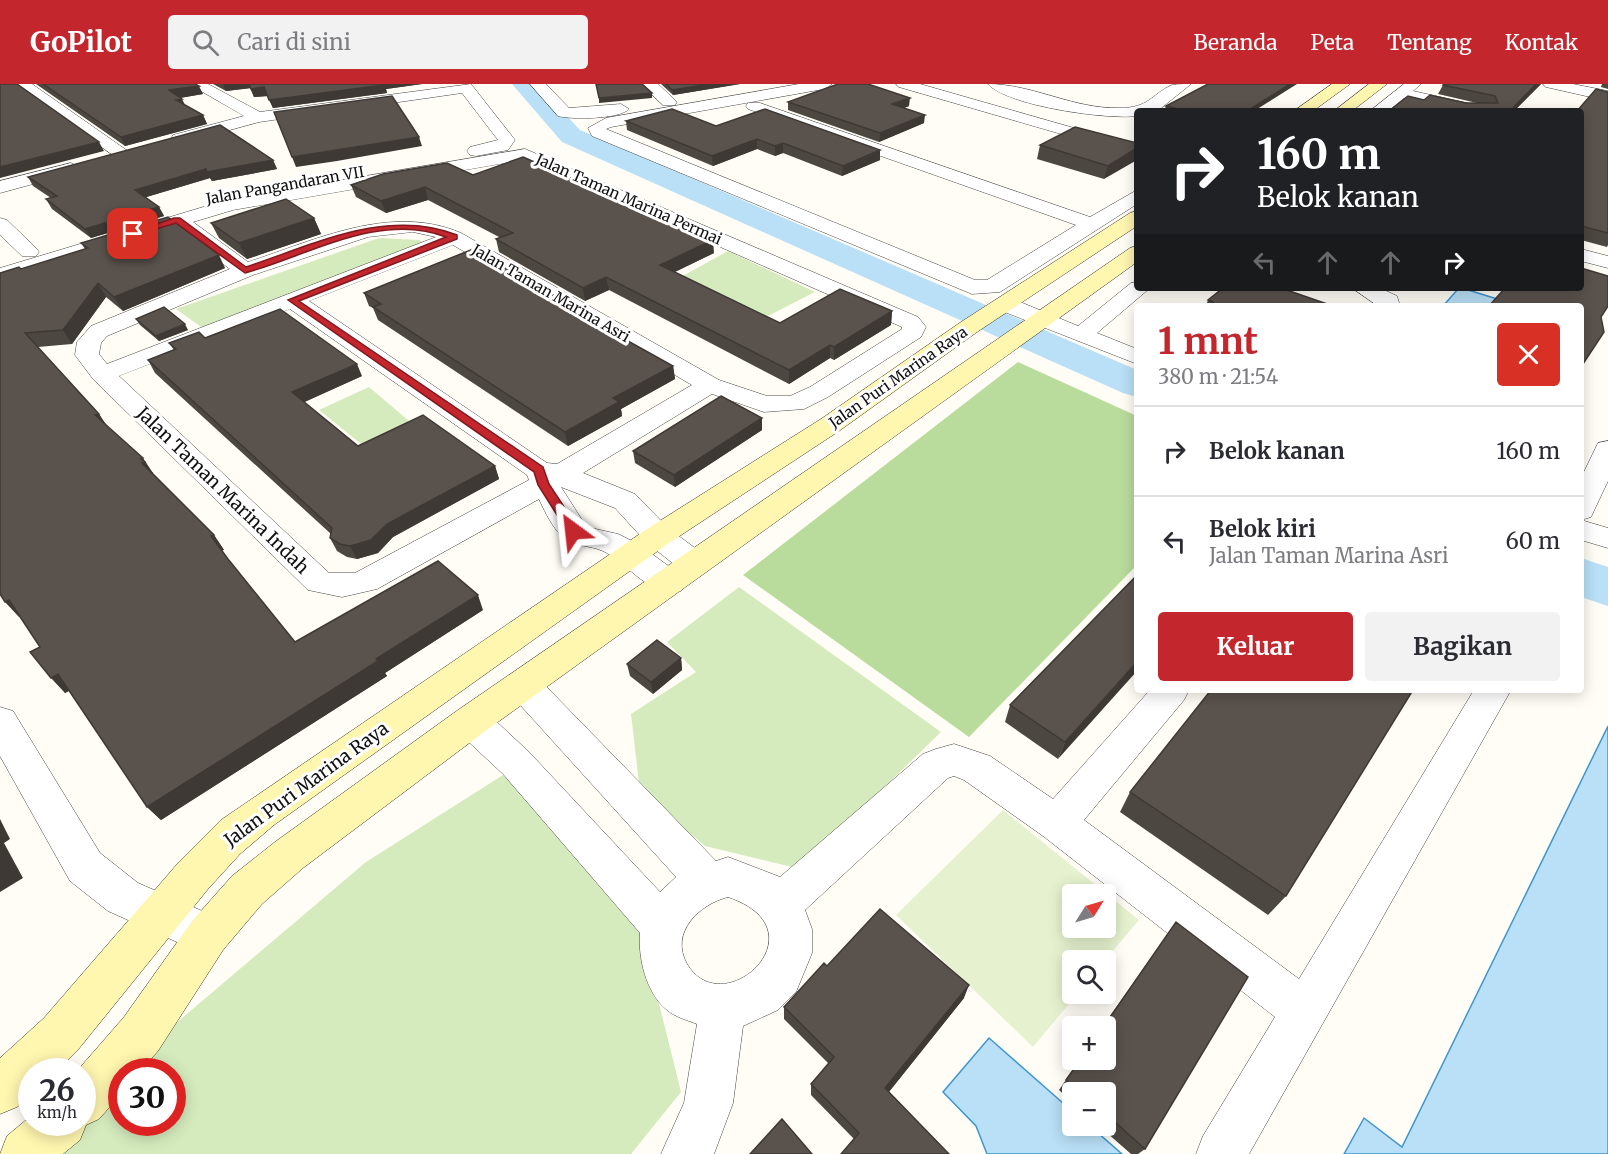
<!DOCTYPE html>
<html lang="id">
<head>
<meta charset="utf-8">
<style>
	:root { --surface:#fff; --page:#f2f2f3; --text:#2b2b33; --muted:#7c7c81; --line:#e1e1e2; --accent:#c4262e }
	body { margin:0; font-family:Merriweather,serif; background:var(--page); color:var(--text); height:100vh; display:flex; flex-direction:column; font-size:22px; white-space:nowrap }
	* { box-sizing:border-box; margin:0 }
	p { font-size:20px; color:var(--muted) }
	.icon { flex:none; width:33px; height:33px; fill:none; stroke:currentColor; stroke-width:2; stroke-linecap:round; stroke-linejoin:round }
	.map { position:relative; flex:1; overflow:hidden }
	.sheet { position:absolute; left:1134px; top:219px; width:450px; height:390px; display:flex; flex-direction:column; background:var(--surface); border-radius:6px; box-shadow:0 3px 15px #0003 }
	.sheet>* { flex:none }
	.hud { position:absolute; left:1134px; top:24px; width:450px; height:183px; border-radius:6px; box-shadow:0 3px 15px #0003; background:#202124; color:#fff; overflow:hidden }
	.needle { width:39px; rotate:53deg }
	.buttons { position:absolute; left:1062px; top:800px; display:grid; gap:12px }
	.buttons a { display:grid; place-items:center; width:54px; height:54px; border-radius:6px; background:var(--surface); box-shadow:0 3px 15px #0003; font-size:30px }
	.speed { position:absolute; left:18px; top:974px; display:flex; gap:12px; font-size:30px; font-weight:700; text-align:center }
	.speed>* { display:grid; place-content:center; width:78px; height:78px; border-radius:50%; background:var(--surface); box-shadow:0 3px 15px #0003; line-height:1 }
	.speed small { font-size:15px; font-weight:400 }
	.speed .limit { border:9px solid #d22; background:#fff; color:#111 }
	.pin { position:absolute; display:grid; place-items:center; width:51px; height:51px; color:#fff; margin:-26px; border-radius:12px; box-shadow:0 3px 9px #0006 }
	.me { position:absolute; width:66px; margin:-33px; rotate:330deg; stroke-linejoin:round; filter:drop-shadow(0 0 4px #0008) }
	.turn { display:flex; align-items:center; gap:21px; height:126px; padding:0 24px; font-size:27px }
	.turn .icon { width:78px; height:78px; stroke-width:2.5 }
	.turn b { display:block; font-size:42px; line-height:51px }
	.lanes { display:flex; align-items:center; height:57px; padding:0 24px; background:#0003; justify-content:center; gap:30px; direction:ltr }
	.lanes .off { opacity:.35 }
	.round { display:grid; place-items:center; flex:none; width:63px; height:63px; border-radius:6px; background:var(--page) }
	.head { display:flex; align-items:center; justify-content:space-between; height:102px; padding:0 24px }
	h1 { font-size:36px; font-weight:700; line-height:45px; color:var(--accent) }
	.cta { display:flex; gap:12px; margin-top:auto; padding:12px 24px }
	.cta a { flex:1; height:69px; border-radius:6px; background:var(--accent); color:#fff; font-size:24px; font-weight:700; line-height:69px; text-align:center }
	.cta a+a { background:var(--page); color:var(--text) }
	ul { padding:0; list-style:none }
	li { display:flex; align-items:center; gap:18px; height:90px; padding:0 24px; border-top:2px solid var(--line) }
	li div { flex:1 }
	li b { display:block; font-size:22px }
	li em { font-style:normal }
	header { display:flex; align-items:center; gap:36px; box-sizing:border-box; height:84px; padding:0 30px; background:var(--accent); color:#fff }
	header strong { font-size:28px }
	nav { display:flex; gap:33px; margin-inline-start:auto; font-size:21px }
	.search { width:420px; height:54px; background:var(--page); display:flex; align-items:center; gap:15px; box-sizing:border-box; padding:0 21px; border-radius:6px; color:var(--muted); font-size:22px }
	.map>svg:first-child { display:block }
	.green { fill:#d5ebbd; fill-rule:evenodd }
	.forest { fill:#b9dc9c }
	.pitch { fill:#e6f2cf; fill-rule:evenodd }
	.water { fill:#b9e0f7; stroke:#3f96cf; stroke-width:1.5 }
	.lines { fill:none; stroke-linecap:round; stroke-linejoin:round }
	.river { fill:#b9e0f7; fill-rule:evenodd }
	.street-casing { stroke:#444; stroke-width:1 }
	.secondary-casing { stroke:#333; stroke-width:1 }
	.street { fill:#fff; fill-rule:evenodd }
	.secondary { fill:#fff6b0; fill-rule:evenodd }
	.wall { fill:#4d4742 }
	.shaded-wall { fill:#3f3936 }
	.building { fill:#5a524d; stroke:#3f3936; stroke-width:1.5 }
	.route { fill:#c4262e; stroke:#7f191e; stroke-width:1.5 }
	.labels { text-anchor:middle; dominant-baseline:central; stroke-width:6; stroke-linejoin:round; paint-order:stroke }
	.far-street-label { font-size:15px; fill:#111; stroke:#fff }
	.street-label { font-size:18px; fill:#111; stroke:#fff }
</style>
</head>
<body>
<header>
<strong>GoPilot</strong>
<div class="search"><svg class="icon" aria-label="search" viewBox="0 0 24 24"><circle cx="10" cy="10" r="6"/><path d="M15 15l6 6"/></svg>Cari di sini</div>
<nav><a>Beranda</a><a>Peta</a><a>Tentang</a><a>Kontak</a></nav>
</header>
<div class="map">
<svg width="1608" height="1070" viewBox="0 0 1608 1070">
	<rect width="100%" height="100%" fill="#fffdf5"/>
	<!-- green -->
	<path class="green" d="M379,154L419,156L430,163L204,245L176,225Z
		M728,167L815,208L766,233L681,193Z
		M369,303L415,342L366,364L319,326Z
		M739,503L941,648L800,785L705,762L640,708L631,630L696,588L667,558Z
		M503,691L638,835L681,1008L631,1070H31L82,1038L83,1018L366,778ZM122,987H172V1038H122Z"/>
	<!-- forest -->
	<path class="forest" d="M1018,278L1137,332V481L969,653L743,491Z"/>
	<!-- pitch -->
	<path class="pitch" d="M1003,726L1139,836L1105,876H1072V909H1078L1033,963L896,831ZM1072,810H1106V843H1072Z"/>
	<!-- water -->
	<path class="water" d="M1459,204H1462L1497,215L1492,222H1443Z
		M1608,642V1070H1344L1364,1034L1402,1063Z
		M989,954L1072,1027V1041H1089L1122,1070H987L976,1042L943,1008Z"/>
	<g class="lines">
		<!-- river -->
		<path class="river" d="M512,0H537L580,46L1137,286V313L1123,309L562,58Z
			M1581,474L1608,483V522L1581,513Z"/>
		<!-- street casing -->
		<g class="street-casing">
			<path id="street" d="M14,0H32L132,70L129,74H117Z
				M189,0H208L260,28L471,0L515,56L508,66L476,72L470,71L467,67L470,63L498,56L462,9L259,38L179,60L171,55L173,51L244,32Z
				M530,0H546L569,24L621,20L629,25C620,35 572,36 558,32Z
				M641,0H658L677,18L675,21H663Z
				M799,0H832L824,5L611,43L606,45L975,196H987L1076,141L748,25L746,22L748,19H760L1090,133L1137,106V120L1000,208L972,210L592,52L588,44L606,34Z
				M896,0H920L1137,62V72L899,3Z
				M988,0C1033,0 1073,25 1119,24C1150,24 1150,11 1172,1C1177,0 1185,0 1191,0L1160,25L1137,27V32C1108,36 1007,22 988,0Z
				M1404,0H1421L1413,7L1489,24L1491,27H1461L1404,14L1388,27H1370Z
				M1543,0H1573L1608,7V17L1546,3Z
				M525,65L918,233L926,243L921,253L828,313L804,325L764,328L712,310L583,389L635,410L669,445L706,472L711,480L706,488L695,491L684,488L647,459L615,424L561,403L584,439L591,444L618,450L638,460L681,491L686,499L681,507C652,516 628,479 603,467C590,461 575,463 564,454C553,445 545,428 539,415L377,505L342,513L308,506L93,295L75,271L77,258L91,242L230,185L175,144L0,197V184L230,115ZM523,76L902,243V245L810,303L790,312H767L719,296L461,149C391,119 316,156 248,178L193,138L233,126ZM413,148L436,153L107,280L99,270L101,259L107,252L253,191L368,153ZM453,161L692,301L557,380L547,379L309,217ZM290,225L527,391L529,396L355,489H329L119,292Z
				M71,79L80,84L77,88L0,109V97Z
				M0,134L7,136L36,164L39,168L36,172H22L0,151Z
				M1581,165L1608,172V184L1581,177Z
				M1137,198V204H1150L1097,249L1137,265V280L997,225L994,220L997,215H1013L1078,242L1131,199Z
				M1352,204H1380L1397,212L1400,222H1378Z
				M1608,357V397L1591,433L1581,436V394L1598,359Z
				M1581,436L1608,444V464L1581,456Z
				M524,588L536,592L716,777L728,773L780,793L923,670L936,665L954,660L990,672L1053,715L1150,606H1189L1184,616L1084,736L1299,895L1474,606H1511L1249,1070H1196L1203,1052L1275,933L1043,752L964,696L954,692L948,694L805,826L812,845V869L796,908L778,926L743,942L733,1019L714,1070H661L684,1019L697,940C687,936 675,933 667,926C646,909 638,874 640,849L503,690L458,648L453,637L458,626L471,622L484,626L529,668L660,808L676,793L512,612L506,602L512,592ZM728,813C826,846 723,941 687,880C669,848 700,820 728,813Z
				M0,623L13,627L100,769L138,799L223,836L230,851L223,866L208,872L108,827L70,797L0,672Z"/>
		</g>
		<!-- secondary casing -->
		<g class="secondary-casing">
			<path id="secondary" d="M1332,0H1350L1313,27H1294Z
				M1369,0H1387L1352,27H1334Z
				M1137,127V142L977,248L839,347L669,459L274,741L240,770L208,805L77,967L57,987H32V1011L17,1023L0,1030V974L44,934L179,778L221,736L647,445L821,335L961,238L1130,129Z
				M1137,162V178L484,648L303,784L262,820L223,866L158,967L140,987H122V1009L99,1035L86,1041L80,1056L63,1070H0L7,1052L32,1031V1038H82V987H77L124,933L193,836L232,792L275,758L458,626L1130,164Z"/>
		</g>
		<!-- street -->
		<use href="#street" class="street"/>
		<!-- secondary -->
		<use href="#secondary" class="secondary"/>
	</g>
	<!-- wall -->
	<path class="wall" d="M36,0H195L203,10L180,14L185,21L203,31L207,40L125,62Z
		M213,0H422L386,5L387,9L273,24L268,12L254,13L250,4L226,7Z
		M661,0H740L673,11Z
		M1541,0L1515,26L1424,16L1466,19H1477L1438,10L1443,1Z
		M1602,0H1608V5L1601,3Z
		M1608,8V161L1607,163L1581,156V27Z
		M788,18L909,22L904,24L924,39L879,58L788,26Z
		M1166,22L1254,27H1164Z
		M626,37L716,42L880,76L842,92L783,69L775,72L757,65L713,82L627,46Z
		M1137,59L1104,95L1037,75L1040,61Z
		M273,76L277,85L212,97L210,94L146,113L159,123L164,132L91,154L52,125L46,115L51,114L33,102L28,93Z
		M473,91L714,169L675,188L780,239L892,227L891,241L834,276L830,274L789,300L609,206L585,217L499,168L496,155L501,154L428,116L386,129L356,113L351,101Z
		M314,134L321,150L247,175L219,154L211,139Z
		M81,159L225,184L123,227L106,213L72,260L38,263L99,330L106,341L153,389H152L214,451L224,466H222L228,475L295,558L483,526L385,589L387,592L161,736L147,723L69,607L65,609L40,563L20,532L19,533L21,185L85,165Z
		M364,209L561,219L673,282L675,295L621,325L622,332L568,362L378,236L373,224L369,222Z
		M1208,216L1333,222H1206Z
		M136,235L188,246L159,257L140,241Z
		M205,254L362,292L304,318L358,362L495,382L499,395L393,453L378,469L357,475L347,473L337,467L330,454L331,450L155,289L148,276L174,266L169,259Z
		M762,334V346L675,403L635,379L633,367Z
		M1137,491L1058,675L1005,638L1010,621Z
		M681,574L682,586L653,610L630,592L627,580Z
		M1130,708L1286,812L1268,831L1120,728Z
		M1176,838L1145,1065L1138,1070H1131L1098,1041H1106V1008H1072V1018L1059,1006L1080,975H1106V942H1103Z
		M827,882L964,914L889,1008L949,1070L854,1055L811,1011V1000L829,980L784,935V923Z"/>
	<!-- shaded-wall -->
	<path class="shaded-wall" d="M223,0H250L252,4L226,7Z
		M383,0H422L386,5L387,9L273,24L269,16Z
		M709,0H740L673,11L672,6Z
		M1290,0H1297L1254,27H1247Z
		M1536,0H1541L1514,27L1512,25Z
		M199,2L203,10L173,15L169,6Z
		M264,3L268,12L254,13L251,5Z
		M652,9V14L599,19V14Z
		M910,14L909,22L892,29V20Z
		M182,15L186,23L176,16Z
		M203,31L207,40L125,62L121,53Z
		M925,31L924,39L879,58L880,49Z
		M419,53L422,62L337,77L296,83L292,73Z
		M757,55V65L713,82L712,72Z
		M99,58L104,67L0,94V83Z
		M783,59V69L775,72V62Z
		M1137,64V76L1104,95L1108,82Z
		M880,66V76L842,92L843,82Z
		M273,76L277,85L212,97L210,94L140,115L135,106L206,85Z
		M425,103L428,116L386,129L381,117Z
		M159,123L164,132L91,154L85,145Z
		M314,134L321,150L247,175L239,159Z
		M713,156L714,169L662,194L660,181Z
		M219,171L225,184L123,227L114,213Z
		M606,193L609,206L585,217L583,204Z
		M98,199L106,213L72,260L63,246Z
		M892,227L891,241L834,276V263Z
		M185,240L188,246L159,257L156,252Z
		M830,261V274L789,300V286Z
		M357,280L362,292L298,321L292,308Z
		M673,282L675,295L621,325L622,332L568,362L565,348L613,314Z
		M99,330L109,345L95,331Z
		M762,334V346L675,403L674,391Z
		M143,374L153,389H152L142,379L141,375Z
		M495,382L499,395L393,453L378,469L357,475L350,462L387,440Z
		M214,451L224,466L221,467L211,452Z
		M478,511L483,526L385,589L387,592L161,736L147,723L376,575Z
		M9,516L24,530L19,533L5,518Z
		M681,574L682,586L653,610L651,598Z
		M1137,578V587L1058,675L1065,658Z
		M58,590L72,605L65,609L51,594Z
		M0,735L10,755L4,759L23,794L0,808Z
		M969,901L964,914L883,1015L885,1004Z"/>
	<!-- building -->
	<path class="building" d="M0,0H17L99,58L0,83Z
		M43,0H195L199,2L169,6L182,15L176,16L203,31L121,53Z
		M249,0H384V1L269,16L264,3L251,5Z
		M596,0H642L652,9L599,14Z
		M666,0H709L672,6Z
		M838,0H868L910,14L892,20L925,31L880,49L788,18Z
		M1208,0H1290L1247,27H1187L1166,22Z
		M1444,0H1536L1512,25L1522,27H1389L1408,12L1424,16L1430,11L1466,19H1498L1495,12L1443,1Z
		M1596,5L1608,8V149L1581,142V27H1577Z
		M392,12L419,53L292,73L274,28Z
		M672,25L716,42L765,25L880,66L843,82L783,59L775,62L757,55L712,72L626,37Z
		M220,41L273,76L207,88L206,85L135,106L159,123L85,145L46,115L57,112L28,93Z
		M1075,43L1137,59V64L1108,82L1040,61Z
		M523,73L713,156L660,181L780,239L840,205L892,227L834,263L830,261L789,286L606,193L583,204L496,155L513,149L425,103L381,117L351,101L383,90L447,79L473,91Z
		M286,115L314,134L239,159L211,139Z
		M168,133L219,171L114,213L98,199L63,246L25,249L99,330L95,331L143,374L141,375L145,378L142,379L214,451L211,452L228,475L295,558L438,477L478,511L376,575L378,577L147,723L58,590L51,594L30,568L40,563L9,516L5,518L0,510V189L19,183L21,185L88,164L81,159Z
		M473,165L560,215L556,217L673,282L613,314L619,318L565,348L373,223L381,220L364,209Z
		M1581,184L1608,192V222L1601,233L1604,248L1581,283V222H1489L1505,204H1581Z
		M1223,204H1281L1333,222H1207L1213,218L1208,216Z
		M164,223L185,240L156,252L136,235Z
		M280,225L357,280L292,308L358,362L423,331L495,382L387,440L371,456L350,462L340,460L330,454L332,444L148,276L176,265L169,259L199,248L205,254Z
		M721,312L762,334L674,391L633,367Z
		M1137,491V578L1065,658L1010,621Z
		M657,556L681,574L651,598L627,580Z
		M1211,606H1413L1286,812L1130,708Z
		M880,825L969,901L885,1004L949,1070H841L859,1049L811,1000L834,973L784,923L824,879L827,882Z
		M1176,838L1248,893L1145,1065L1106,1030V1008H1080L1066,996L1081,975H1106V942H1104Z
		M782,1035L812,1070H750Z"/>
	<!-- route -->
	<path class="route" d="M174,134H180L246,183C313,161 387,123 457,151V155L299,217L543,383L549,400L580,447L578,450H569L538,401L534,388L288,216L446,153C381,127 307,172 245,189L176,139L133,152L128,150Z"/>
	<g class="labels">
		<!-- far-street labels -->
		<g class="far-street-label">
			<text transform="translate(285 101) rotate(-10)">Jalan Pangandaran VII</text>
			<text transform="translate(629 115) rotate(24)">Jalan Taman Marina Permai</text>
			<text transform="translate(551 209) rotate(30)">Jalan Taman Marina Asri</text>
			<text transform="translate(898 293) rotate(-35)">Jalan Puri Marina Raya</text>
		</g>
		<!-- street labels -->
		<g class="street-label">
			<text transform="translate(223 406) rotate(44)">Jalan Taman Marina Indah</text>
			<text transform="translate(306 700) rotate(-36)">Jalan Puri Marina Raya</text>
		</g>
	</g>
</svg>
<div class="buttons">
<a><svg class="needle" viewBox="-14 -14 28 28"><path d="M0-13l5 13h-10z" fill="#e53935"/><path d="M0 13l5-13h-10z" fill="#7c7c81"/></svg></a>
<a><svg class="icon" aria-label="search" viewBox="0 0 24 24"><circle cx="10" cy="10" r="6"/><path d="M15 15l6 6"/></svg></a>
<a>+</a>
<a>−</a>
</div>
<div class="speed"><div>26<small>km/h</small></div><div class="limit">30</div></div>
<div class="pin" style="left:133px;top:150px;background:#d93025"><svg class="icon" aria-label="arrive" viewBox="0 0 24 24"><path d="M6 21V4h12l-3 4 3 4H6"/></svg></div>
<svg class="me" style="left:573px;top:447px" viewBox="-20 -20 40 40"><path d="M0-17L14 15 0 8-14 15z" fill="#c4262e" stroke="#fff" stroke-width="4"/></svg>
<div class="hud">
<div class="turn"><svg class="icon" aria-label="right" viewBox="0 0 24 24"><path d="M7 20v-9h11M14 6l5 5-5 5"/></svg><div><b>160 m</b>Belok kanan</div></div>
<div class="lanes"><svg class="icon off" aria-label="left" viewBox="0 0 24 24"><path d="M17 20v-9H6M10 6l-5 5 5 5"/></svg><svg class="icon off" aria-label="ahead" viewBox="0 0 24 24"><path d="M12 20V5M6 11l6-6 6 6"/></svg><svg class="icon off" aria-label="ahead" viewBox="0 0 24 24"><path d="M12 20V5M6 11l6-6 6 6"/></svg><svg class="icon" aria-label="right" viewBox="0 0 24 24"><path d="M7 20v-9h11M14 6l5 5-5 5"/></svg></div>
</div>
<section class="sheet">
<div class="head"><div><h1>1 mnt</h1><p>380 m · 21:54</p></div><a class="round" style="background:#d93025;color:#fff"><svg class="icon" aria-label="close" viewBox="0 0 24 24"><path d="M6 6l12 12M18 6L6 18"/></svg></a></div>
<ul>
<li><svg class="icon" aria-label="right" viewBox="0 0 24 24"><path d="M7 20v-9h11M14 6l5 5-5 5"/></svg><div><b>Belok kanan</b></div><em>160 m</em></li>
<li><svg class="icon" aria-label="left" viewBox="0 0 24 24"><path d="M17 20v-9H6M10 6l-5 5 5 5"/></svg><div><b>Belok kiri</b><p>Jalan Taman Marina Asri</p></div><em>60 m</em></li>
</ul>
<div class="cta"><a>Keluar</a><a>Bagikan</a></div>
</section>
</div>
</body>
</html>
